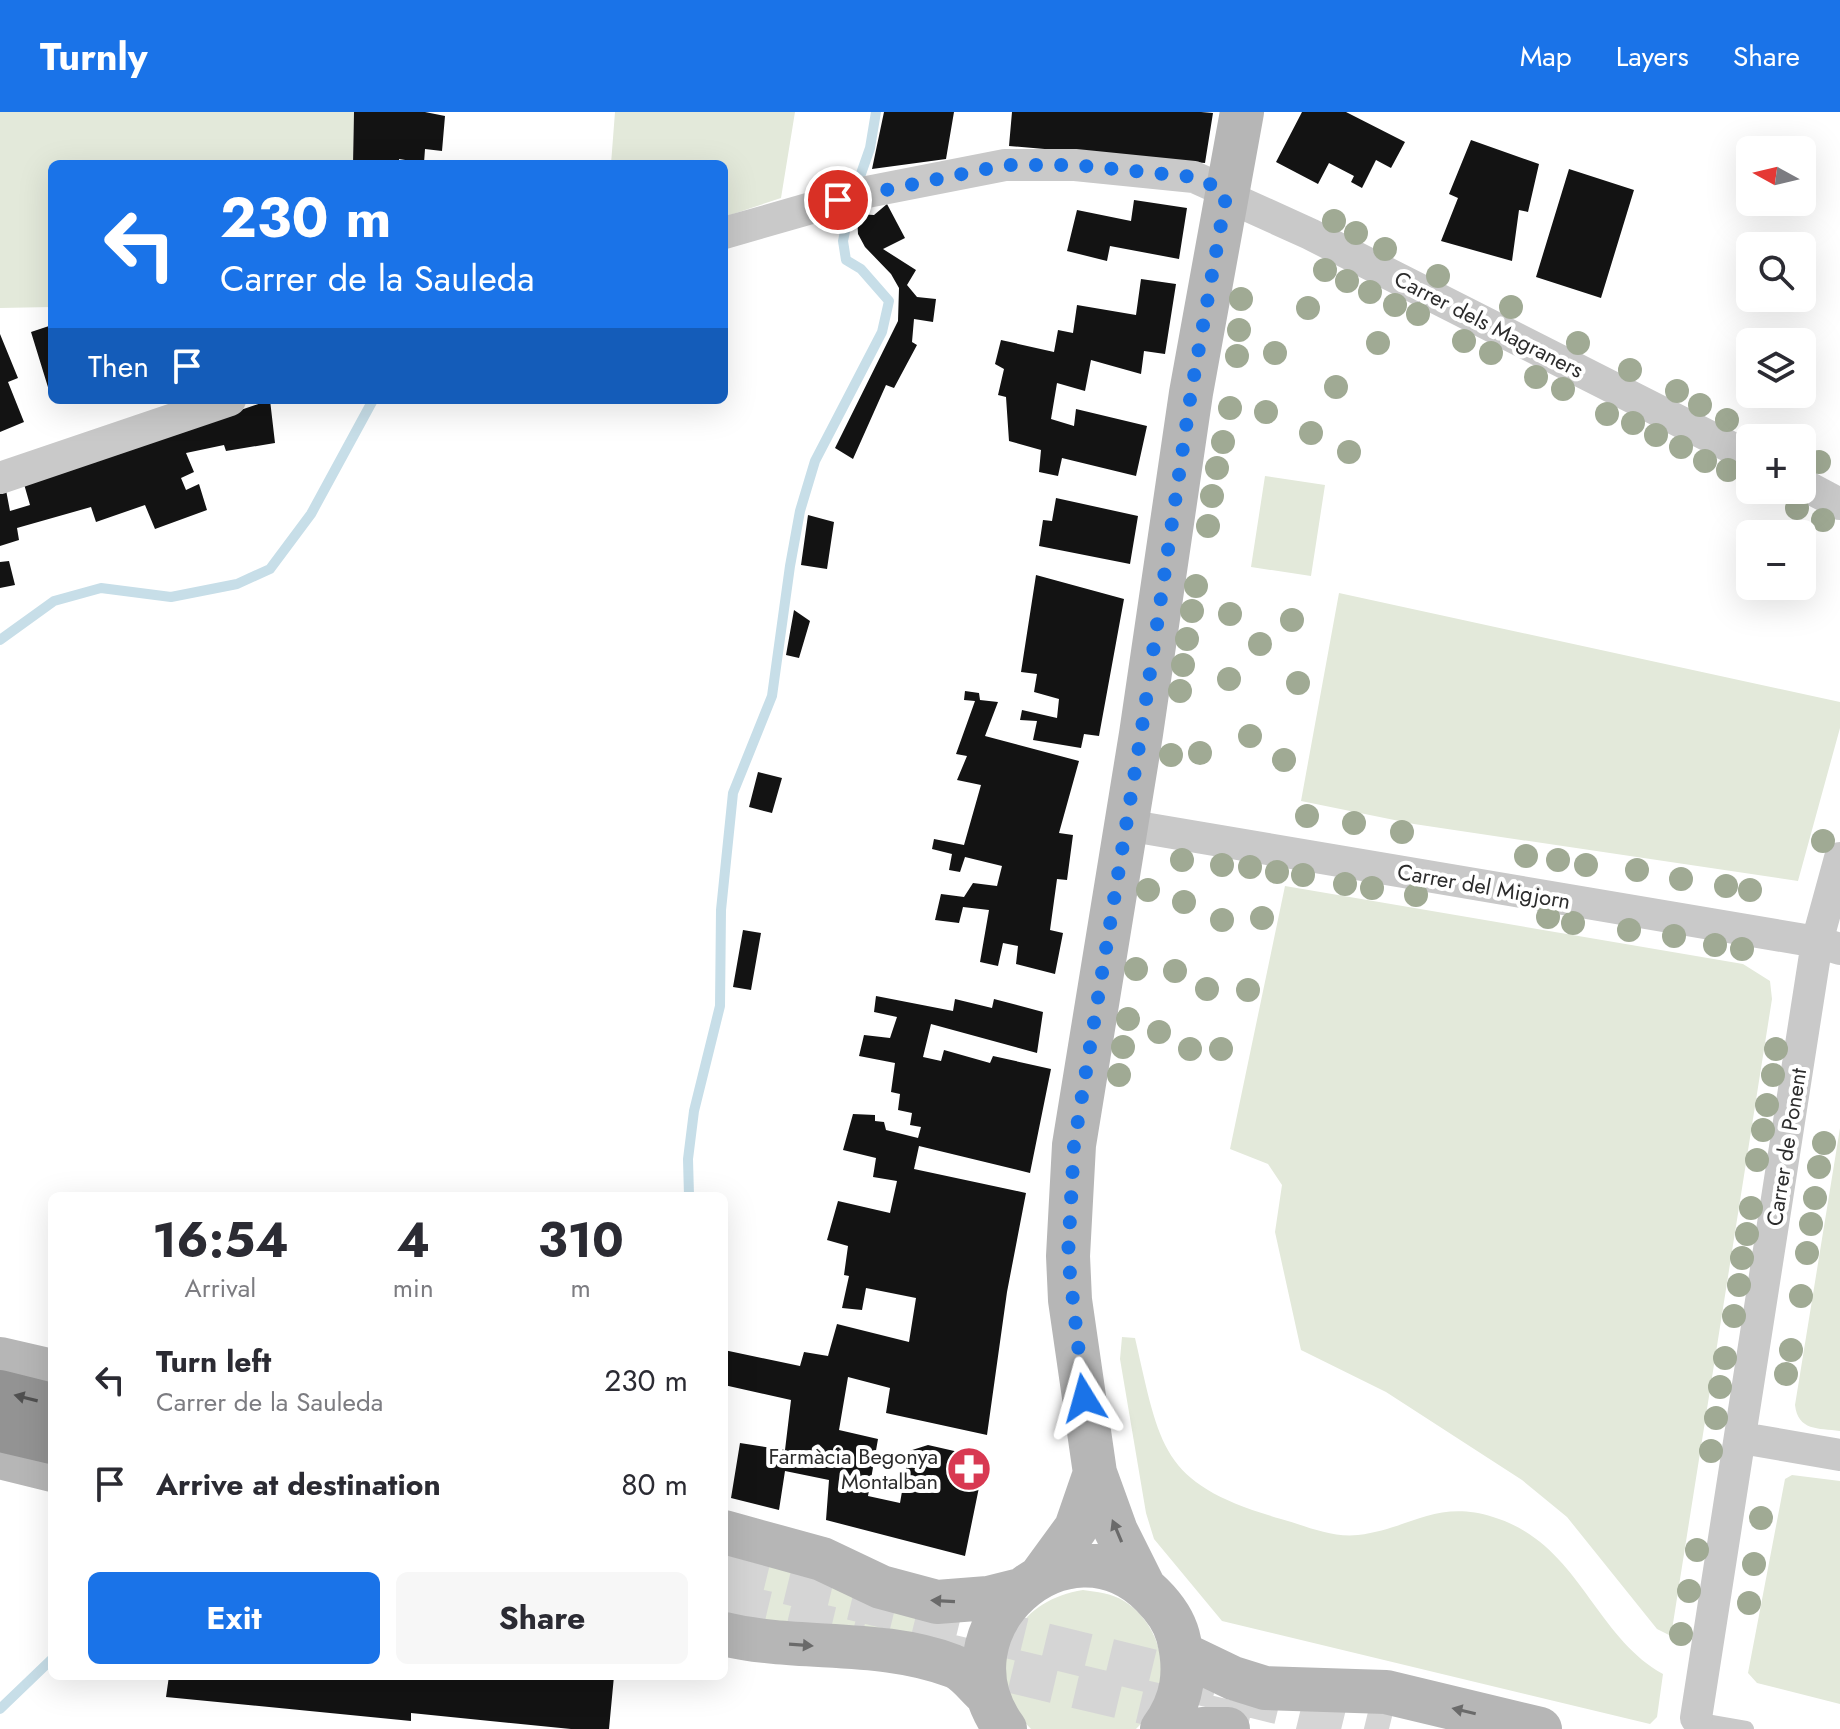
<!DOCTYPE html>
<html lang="en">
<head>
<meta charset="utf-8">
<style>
	:root { --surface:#fff; --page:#f7f7f7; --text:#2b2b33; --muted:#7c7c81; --accent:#1a73e8 }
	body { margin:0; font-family:Jost,sans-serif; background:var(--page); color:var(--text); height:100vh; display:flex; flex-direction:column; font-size:30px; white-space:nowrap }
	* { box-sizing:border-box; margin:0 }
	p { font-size:26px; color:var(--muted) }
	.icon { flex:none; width:44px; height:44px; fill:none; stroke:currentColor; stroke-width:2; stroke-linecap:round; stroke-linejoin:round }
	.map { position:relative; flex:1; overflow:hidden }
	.details { position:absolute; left:48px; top:1080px; width:680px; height:488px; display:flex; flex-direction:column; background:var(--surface); border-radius:12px; box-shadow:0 8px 32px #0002 }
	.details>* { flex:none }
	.guide { position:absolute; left:48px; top:48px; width:680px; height:244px; border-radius:12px; box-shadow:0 8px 32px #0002; background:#1a73e8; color:#fff; overflow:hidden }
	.needle { width:52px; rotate:278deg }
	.tools { position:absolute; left:1736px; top:24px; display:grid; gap:16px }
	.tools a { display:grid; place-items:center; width:80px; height:80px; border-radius:12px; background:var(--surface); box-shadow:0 8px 32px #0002; font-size:40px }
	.pin { position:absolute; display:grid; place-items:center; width:68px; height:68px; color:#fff; margin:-34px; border:4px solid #fff; border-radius:50%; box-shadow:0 2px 8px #0007 }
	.me { position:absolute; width:88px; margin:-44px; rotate:352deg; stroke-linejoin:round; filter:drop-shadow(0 0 6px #0008) }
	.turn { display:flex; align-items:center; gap:28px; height:168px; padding:0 40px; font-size:36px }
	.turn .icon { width:104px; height:104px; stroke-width:2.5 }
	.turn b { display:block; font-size:56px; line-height:68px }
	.then { display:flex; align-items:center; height:76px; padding:0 40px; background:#0003; gap:16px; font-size:30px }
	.eta { display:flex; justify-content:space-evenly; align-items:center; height:136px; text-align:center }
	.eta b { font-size:48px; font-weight:700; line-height:56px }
	.button { display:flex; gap:16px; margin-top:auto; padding:16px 40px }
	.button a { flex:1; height:92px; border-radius:12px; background:var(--accent); color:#fff; font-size:32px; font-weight:700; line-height:92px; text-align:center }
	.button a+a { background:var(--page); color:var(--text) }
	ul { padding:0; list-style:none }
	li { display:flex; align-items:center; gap:24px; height:104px; padding:0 40px }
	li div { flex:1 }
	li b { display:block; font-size:30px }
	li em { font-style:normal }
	header { display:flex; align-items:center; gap:48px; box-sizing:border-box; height:112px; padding:0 40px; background:var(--accent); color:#fff }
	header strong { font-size:38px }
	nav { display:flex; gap:44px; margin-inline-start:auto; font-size:28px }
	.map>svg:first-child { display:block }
	.green { fill:#e3e9da }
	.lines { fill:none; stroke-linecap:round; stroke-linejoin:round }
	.stream { stroke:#c7dee8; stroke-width:10 }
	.building { fill:#131313 }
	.highway-tunnel { stroke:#d5d5d5; stroke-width:44; stroke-dasharray:44 22; stroke-linecap:butt }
	.lane { stroke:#c9c9c9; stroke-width:16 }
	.street { stroke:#c9c9c9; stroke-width:32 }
	.secondary { stroke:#b6b6b6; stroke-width:44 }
	.highway { stroke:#939393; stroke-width:44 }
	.tree { fill:#a0aa94 }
	.oneway { fill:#505050 }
	.oneway2 { fill:#6a6a6a }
	.route { stroke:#1a73e8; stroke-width:14; stroke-dasharray:0 25.2 }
	.labels { text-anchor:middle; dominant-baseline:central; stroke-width:8; stroke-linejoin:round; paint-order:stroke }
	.street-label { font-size:22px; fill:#2c2c2c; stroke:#fff }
	.poi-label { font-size:22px; fill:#2c2c2c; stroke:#fff; text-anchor:end }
</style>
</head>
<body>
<header>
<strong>Turnly</strong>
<nav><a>Map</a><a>Layers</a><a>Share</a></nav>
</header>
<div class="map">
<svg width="1840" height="1617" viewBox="0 0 1840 1617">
	<rect width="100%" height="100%" fill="#fff"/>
	<!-- green -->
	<path class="green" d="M0,0H354L353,52H52V195L0,196Z
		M615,0H795L781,86L724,105V52H611Z
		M1265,364L1325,373L1311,464L1251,455Z
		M1339,481L1840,590V616L1798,769L1414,712L1301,689Z
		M1285,774L1743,852L1770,869L1772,887L1671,1524L1657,1517L1567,1405L1522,1368L1386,1280L1301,1238L1275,1120L1282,1073L1268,1052L1230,1037Z
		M1840,1016V1319C1818,1316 1798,1319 1795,1293Z
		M1122,1225L1135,1226C1161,1339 1161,1372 1281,1407C1306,1414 1332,1426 1358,1423C1410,1417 1436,1387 1493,1405C1579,1431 1593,1523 1663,1562L1657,1605L1650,1612L1222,1509L1154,1427L1146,1401L1120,1247Z
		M1792,1363L1840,1369V1592L1757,1571L1748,1561L1785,1367Z
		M724,1438L746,1443L936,1509L932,1532L724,1506Z
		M1083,1478C1097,1480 1111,1481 1124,1489C1168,1517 1175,1581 1136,1617H1031C979,1562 1010,1489 1083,1478Z"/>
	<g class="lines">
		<!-- stream -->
		<path class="stream" d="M856,76L870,36L876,0
			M0,528L54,489L101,476L171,485L237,472L270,457L311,402L373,288
			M689,1084L688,1047L694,999L720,894L721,798L733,681L772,584L790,454L800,399L815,349L882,220L889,189L861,157L846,148L843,129L851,91
			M0,1597L52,1547"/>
	</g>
	<!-- building -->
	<path class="building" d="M354,0H425L445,4L442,39L425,37L424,51L399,47V52H353Z
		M884,0H954L946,47L872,57Z
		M1012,0H1201L1213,1L1205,51L1009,34Z
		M1302,0H1346L1405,30L1391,56L1376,48L1362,76L1351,70L1354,64L1329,51L1318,72L1276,50Z
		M1471,28L1539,52L1528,100L1519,98L1512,149L1441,129L1458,86L1449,82Z
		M1569,57L1634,78L1601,186L1536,165Z
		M1134,88L1187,96L1179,147L1110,134L1107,149L1067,139L1077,98L1131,109Z
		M887,92L905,126L883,137L916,158L907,173L917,185L936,187L933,210L914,207L912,230L917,233L894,276L886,273L853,347L835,336L898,209L899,176L891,162L865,135L858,122L857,102L874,103Z
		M1141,167L1176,172L1165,242L1144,239L1141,262L1091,248L1085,279L1057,271L1051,307L1074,314L1076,297L1147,314L1136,364L1062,346L1058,364L1039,360L1041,338L1009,329L1006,285L998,283L1004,257L995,252L1001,228L1054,240L1058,218L1073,221L1077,193L1136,203Z
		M52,213V285H51L31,220Z
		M0,222L18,266L8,270L24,310L0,320Z
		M270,288L275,331L226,339L224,333L186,341L194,360L181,366L186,378L199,372L207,398L155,417L145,393L96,410L91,395L17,416L19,428L0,434V380L6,378L10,399L30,393L24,372Z
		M1056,386L1138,404L1130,452L1039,434L1043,408L1052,409Z
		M808,403L834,410L827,457L801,453Z
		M9,449L15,473L0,476V450Z
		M1036,463L1124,487L1099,624L1084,622L1081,636L1033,628L1037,609L1020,608L1022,598L1057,606L1059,587L1034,580L1037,562L1021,560Z
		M794,498L810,509L799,546L786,543Z
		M965,579L979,581L980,588L998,590L985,624L1079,649L1059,721L1073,723L1067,768L1057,767L1050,818L1063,821L1055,862L1016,852L1018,834L1003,831L998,854L980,850L989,798L963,795L959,811L935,808L941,782L964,785L973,771L997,774L1002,754L965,745L960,760L949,758L952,742L932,737L934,727L964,733L981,673L957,668L967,644L956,642L975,589L964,588Z
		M758,660L782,666L772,701L749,695Z
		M743,818L761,821L751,878L733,875Z
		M876,884L953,899L955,887L992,896L994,887L1043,900L1037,941L931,912L923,945L941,949L944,938L990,951L993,944L1051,957L1030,1061L919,1034L914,1057L1026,1081L1007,1180L987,1323L886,1301L890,1276L848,1265L839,1318L878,1327L868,1384L900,1391L909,1339L928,1333L985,1346L965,1444L826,1408L829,1368L785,1359L779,1398L731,1386L740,1331L785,1338L791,1288L724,1273V1238L800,1254L804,1240L828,1244L837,1212L909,1230L916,1186L866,1176L862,1198L842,1196L849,1164L844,1163L848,1134L827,1128L838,1089L890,1101L897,1069L873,1065L876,1046L843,1038L853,1002L875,1003V1009L884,1010L886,1018L918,1026L921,1015L910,1013L912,1001L898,998L900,982L891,980L895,951L859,944L864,923L890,926L897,905L874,900Z
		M169,1564H614L609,1617H571L411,1601V1609L166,1585Z"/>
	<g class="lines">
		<!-- highway-tunnel -->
		<path class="highway-tunnel" d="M724,1455L1389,1617
			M724,1491L862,1524
			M948,1544L1258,1617"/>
		<!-- lane -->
		<path class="lane" d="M1694,1608L1746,1617"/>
		<!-- street -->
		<path class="street" d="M724,121L867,80L1005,53H1075L1194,65L1214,74L1226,84L1310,122L1750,345
			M0,366L230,288
			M1802,372L1840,392
			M1126,713L1817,830L1840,837
			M1742,1326L1840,1343
			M1696,1606L1817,830L1840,746"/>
		<!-- secondary -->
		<path class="secondary" d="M0,1247L52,1259
			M0,1345L52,1358
			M724,1420L822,1447L881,1475L937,1490L988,1486L1020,1478
			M1041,1464L1076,1416L1095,1361
			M1144,1475L1116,1419L1095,1361L1070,1188L1068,1144L1074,1033L1141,622L1191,281L1242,0
			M724,1522C799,1540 880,1526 953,1554C965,1558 976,1573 986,1582
			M1183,1542L1233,1566L1265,1576L1386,1580L1540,1617
			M1005,1617C932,1517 1067,1397 1152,1483C1164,1495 1174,1509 1178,1524C1187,1559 1183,1588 1162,1617
			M1202,1617H1228"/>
		<!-- highway -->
		<path class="highway" d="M0,1280L52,1293
			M0,1318L52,1330"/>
	</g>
	<!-- trees -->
	<g class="tree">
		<circle cx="1334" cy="109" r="12"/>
		<circle cx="1356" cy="121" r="12"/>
		<circle cx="1385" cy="137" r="12"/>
		<circle cx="1325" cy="158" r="12"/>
		<circle cx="1438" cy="164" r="12"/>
		<circle cx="1347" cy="169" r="12"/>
		<circle cx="1370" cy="180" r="12"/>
		<circle cx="1241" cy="187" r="12"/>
		<circle cx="1395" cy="193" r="12"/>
		<circle cx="1511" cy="195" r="12"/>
		<circle cx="1308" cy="196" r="12"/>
		<circle cx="1418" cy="202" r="12"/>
		<circle cx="1239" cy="218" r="12"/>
		<circle cx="1464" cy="229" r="12"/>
		<circle cx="1378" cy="231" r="12"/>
		<circle cx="1578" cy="231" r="12"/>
		<circle cx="1275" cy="241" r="12"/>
		<circle cx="1491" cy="241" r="12"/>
		<circle cx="1237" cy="244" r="12"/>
		<circle cx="1630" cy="258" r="12"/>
		<circle cx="1536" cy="265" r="12"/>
		<circle cx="1336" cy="275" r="12"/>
		<circle cx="1563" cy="277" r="12"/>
		<circle cx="1677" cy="279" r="12"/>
		<circle cx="1700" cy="293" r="12"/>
		<circle cx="1230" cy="296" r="12"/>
		<circle cx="1266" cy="300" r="12"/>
		<circle cx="1607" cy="302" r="12"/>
		<circle cx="1727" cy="308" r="12"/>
		<circle cx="1633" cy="311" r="12"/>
		<circle cx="1311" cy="321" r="12"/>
		<circle cx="1656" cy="323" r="12"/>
		<circle cx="1223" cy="330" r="12"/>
		<circle cx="1681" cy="335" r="12"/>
		<circle cx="1349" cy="340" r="12"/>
		<circle cx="1705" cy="349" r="12"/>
		<circle cx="1819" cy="350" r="12"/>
		<circle cx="1217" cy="356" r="12"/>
		<circle cx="1728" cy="358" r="12"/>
		<circle cx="1212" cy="384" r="12"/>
		<circle cx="1797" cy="396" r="12"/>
		<circle cx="1823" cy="408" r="12"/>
		<circle cx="1208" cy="414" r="12"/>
		<circle cx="1196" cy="474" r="12"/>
		<circle cx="1192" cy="499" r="12"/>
		<circle cx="1230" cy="502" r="12"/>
		<circle cx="1292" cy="508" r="12"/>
		<circle cx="1187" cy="527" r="12"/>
		<circle cx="1260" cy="532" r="12"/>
		<circle cx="1183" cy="553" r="12"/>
		<circle cx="1229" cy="567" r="12"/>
		<circle cx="1298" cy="571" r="12"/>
		<circle cx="1180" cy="579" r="12"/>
		<circle cx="1250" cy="624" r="12"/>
		<circle cx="1200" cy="641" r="12"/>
		<circle cx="1171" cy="643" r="12"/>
		<circle cx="1284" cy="648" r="12"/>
		<circle cx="1307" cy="704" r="12"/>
		<circle cx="1354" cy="711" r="12"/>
		<circle cx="1402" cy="720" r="12"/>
		<circle cx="1823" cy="729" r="12"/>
		<circle cx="1526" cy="744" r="12"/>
		<circle cx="1182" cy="748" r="12"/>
		<circle cx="1558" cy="748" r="12"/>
		<circle cx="1222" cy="753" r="12"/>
		<circle cx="1586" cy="753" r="12"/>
		<circle cx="1250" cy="755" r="12"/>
		<circle cx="1637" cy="758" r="12"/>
		<circle cx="1277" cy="760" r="12"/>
		<circle cx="1303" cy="763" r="12"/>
		<circle cx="1681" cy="767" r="12"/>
		<circle cx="1345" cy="772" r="12"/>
		<circle cx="1726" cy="774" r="12"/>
		<circle cx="1372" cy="776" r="12"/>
		<circle cx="1148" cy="778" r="12"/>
		<circle cx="1750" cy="778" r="12"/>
		<circle cx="1416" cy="783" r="12"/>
		<circle cx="1184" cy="790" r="12"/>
		<circle cx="1548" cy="805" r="12"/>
		<circle cx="1262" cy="806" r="12"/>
		<circle cx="1222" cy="808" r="12"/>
		<circle cx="1573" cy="811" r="12"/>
		<circle cx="1629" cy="818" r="12"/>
		<circle cx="1674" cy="824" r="12"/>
		<circle cx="1715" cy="833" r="12"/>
		<circle cx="1742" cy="837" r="12"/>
		<circle cx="1136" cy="857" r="12"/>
		<circle cx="1175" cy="859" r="12"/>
		<circle cx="1207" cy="877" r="12"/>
		<circle cx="1248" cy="878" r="12"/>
		<circle cx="1128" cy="907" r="12"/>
		<circle cx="1159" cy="920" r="12"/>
		<circle cx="1123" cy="935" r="12"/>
		<circle cx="1190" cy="937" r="12"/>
		<circle cx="1221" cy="937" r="12"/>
		<circle cx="1776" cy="937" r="12"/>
		<circle cx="1119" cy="963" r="12"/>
		<circle cx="1773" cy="963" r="12"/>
		<circle cx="1767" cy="993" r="12"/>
		<circle cx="1763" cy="1018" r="12"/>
		<circle cx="1824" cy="1031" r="12"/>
		<circle cx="1757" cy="1048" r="12"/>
		<circle cx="1819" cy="1055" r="12"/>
		<circle cx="1815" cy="1086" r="12"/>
		<circle cx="1751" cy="1096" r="12"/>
		<circle cx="1811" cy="1112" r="12"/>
		<circle cx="1747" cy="1122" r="12"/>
		<circle cx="1807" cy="1141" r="12"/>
		<circle cx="1742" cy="1146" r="12"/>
		<circle cx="1739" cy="1173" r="12"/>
		<circle cx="1801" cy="1184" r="12"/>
		<circle cx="1734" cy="1204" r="12"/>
		<circle cx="1791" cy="1238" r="12"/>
		<circle cx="1725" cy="1246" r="12"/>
		<circle cx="1786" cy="1262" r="12"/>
		<circle cx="1720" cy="1275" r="12"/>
		<circle cx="1716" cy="1306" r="12"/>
		<circle cx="1711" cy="1339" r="12"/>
		<circle cx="1761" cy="1406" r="12"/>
		<circle cx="1697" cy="1438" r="12"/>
		<circle cx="1754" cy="1452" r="12"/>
		<circle cx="1689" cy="1479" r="12"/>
		<circle cx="1749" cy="1491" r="12"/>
		<circle cx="1681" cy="1522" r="12"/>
	</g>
	<!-- one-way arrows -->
	<defs><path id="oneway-solid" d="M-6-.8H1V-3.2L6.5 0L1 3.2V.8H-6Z" transform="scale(2)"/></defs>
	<use class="oneway" href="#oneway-solid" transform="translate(26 1286) rotate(-166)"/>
	<g class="oneway2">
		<use href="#oneway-solid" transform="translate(1117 1419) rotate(-113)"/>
		<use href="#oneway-solid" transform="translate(943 1489) rotate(-177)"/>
		<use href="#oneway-solid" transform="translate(801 1533) rotate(4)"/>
		<use href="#oneway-solid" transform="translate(1464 1599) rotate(-167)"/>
	</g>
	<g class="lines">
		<!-- route -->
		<path class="route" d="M838,88L1005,53H1075L1194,65L1214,74L1226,84L1191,281L1141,622L1074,1033L1068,1144L1084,1286"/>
	</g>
	<!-- icons -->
	<defs>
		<g id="pharmacy-disc" transform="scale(2.3)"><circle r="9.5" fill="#d83952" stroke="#fff"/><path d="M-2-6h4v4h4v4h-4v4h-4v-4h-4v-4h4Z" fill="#fff"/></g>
	</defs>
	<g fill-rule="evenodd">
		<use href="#pharmacy-disc" x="969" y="1357"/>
	</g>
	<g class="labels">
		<!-- street labels -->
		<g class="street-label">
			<text transform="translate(1489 212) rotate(27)">Carrer dels Magraners</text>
			<text transform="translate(1484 774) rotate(10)">Carrer del Migjorn</text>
			<text transform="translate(1786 1035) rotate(-81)">Carrer de Ponent</text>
		</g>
		<!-- poi labels -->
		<g class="poi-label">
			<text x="938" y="1344">Farmàcia Begonya<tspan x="938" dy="25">Montalban</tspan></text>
		</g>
	</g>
</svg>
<div class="tools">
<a><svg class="needle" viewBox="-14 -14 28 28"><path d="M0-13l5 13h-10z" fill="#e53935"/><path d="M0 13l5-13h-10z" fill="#7c7c81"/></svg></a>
<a><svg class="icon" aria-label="search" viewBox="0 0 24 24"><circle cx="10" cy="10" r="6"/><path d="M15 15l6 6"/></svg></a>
<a><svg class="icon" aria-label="layers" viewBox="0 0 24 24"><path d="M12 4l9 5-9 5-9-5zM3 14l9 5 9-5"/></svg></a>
<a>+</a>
<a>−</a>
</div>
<div class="pin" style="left:838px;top:88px;background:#d93025"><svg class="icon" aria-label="arrive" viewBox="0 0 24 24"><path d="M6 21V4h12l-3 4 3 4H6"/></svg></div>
<svg class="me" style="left:1084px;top:1286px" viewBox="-20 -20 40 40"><path d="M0-17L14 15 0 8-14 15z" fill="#1a73e8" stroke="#fff" stroke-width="4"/></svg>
<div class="guide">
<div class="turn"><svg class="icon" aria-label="left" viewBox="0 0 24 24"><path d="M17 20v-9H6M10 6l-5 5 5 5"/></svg><div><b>230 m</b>Carrer de la Sauleda</div></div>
<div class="then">Then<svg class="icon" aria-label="arrive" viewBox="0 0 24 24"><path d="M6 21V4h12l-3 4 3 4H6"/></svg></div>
</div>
<section class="details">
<div class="eta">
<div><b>16:54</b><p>Arrival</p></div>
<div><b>4</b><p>min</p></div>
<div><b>310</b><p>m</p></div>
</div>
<ul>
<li><svg class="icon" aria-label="left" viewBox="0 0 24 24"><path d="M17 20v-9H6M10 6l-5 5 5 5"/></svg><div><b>Turn left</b><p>Carrer de la Sauleda</p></div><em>230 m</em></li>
<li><svg class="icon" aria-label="arrive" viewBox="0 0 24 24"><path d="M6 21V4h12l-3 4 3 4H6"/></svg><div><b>Arrive at destination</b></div><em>80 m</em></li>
</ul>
<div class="button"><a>Exit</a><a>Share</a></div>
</section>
</div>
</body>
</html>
